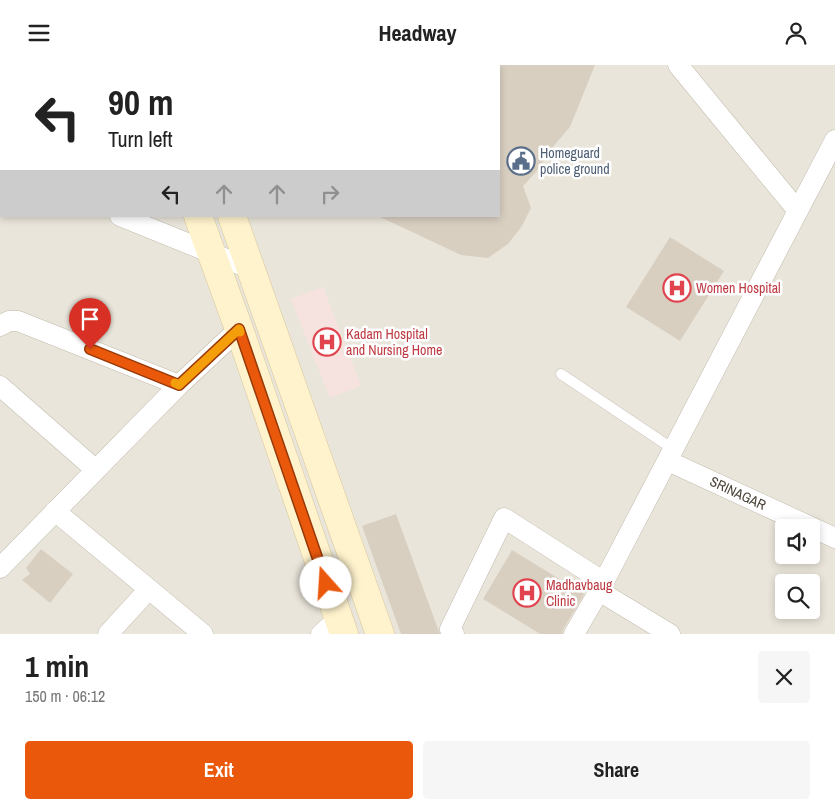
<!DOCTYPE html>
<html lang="en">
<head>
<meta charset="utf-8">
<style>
	:root { --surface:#fff; --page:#f6f6f6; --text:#222; --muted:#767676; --accent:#ea580c }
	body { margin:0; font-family:"Archivo Narrow",sans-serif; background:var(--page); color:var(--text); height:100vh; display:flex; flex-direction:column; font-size:19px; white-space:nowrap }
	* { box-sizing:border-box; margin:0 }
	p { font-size:16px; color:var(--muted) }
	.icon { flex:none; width:28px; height:28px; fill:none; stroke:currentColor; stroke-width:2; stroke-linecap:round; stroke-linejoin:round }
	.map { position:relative; height:569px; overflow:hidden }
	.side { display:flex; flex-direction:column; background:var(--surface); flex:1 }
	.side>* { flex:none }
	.top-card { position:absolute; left:0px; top:0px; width:500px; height:152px; box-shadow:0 2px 8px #0003; background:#fff; color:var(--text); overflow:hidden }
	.buttons { position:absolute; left:775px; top:454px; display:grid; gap:10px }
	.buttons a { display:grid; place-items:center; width:45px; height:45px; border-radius:5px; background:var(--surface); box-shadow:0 2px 8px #0003; font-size:25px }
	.pin { position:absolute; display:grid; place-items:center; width:42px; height:42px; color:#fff; margin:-51px -21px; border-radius:50% 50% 50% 0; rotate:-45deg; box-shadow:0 0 5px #0007 }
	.pin .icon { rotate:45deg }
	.me { position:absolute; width:55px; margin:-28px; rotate:341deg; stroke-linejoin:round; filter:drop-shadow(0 0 4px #0008) }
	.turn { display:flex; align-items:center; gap:18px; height:105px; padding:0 25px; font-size:22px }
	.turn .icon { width:65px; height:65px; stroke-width:2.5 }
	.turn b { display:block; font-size:35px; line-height:42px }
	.lanes { display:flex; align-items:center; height:48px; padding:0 25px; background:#0003; justify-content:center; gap:25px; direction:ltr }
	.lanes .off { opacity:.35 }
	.round { display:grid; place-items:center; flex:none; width:52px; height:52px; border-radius:5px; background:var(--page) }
	.overview { display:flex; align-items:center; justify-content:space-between; height:85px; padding:0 25px }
	h1 { font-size:30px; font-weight:700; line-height:38px }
	.primary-button { display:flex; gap:10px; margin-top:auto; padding:10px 25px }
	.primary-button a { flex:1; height:58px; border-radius:5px; background:var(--accent); color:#fff; font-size:20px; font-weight:700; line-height:58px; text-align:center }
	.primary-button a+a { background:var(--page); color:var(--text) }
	header { display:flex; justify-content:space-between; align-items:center; height:65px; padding:0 25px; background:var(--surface); font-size:22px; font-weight:700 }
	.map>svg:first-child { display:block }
	.residential { fill:#eae5da; fill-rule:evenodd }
	.medical { fill:#f6e3e0 }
	.building { fill:#d8cfc1 }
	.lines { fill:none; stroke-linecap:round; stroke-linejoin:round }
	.service-casing { stroke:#c2bbae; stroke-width:11 }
	.minor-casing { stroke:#c2bbae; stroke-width:21 }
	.secondary-casing { stroke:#d6c79b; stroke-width:29 }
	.service { stroke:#fff; stroke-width:10 }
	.minor { stroke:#fff; stroke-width:20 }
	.secondary { stroke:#fff3cd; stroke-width:28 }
	.route-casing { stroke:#983908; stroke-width:12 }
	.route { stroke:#ea580c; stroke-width:9 }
	.slow { stroke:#f59e0b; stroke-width:9 }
	.labels { text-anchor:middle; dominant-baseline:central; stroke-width:5; stroke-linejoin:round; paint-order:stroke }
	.service-label { font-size:14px; fill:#4e5e75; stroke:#fff; text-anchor:start }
	.health-label { font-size:14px; fill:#be3a42; stroke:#fff; text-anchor:start }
	.street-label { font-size:14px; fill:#4b4439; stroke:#fff }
</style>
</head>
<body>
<header><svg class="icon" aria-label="menu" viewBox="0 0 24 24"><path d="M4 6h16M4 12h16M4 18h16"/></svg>Headway<svg class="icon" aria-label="person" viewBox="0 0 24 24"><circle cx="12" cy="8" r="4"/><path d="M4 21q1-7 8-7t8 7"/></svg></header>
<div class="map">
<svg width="835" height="569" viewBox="0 0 835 569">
	<rect width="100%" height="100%" fill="#f6f3ec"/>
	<!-- residential -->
	<path class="residential" d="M0,0H835V569H0ZM1,1H499V151H1ZM784,462H811V490H784ZM784,518H811V545H784Z"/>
	<!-- medical -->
	<path class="medical" d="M323,222L361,321L330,333L291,234Z"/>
	<!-- building -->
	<path class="building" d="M499,0H595L570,62L551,84L536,107L523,121L531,143L522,161L508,179L488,193L461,190L378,151H499Z
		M670,172L724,206L680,276L626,242Z
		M396,449L438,564L440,569H401L362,461Z
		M41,484L73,509L50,538L22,515L30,509L26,503Z
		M512,485L584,529L564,563L562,569H540L483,534Z"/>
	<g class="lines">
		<!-- service casing -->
		<g class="service-casing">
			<path id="service" d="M561,309L673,384"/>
		</g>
		<!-- minor casing -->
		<g class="minor-casing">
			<path id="minor" d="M371,0L372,1
				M678,0L798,146
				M0,103H1
				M120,151L251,204
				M0,261L9,256H18L179,320
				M0,321L96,405
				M668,396L835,473
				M55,446L203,569
				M0,503L179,320L239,264
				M599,526L670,569
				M108,569L149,524
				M321,569L338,554
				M454,569L450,564L504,453L604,517
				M574,569L599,526L835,75"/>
		</g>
		<!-- secondary casing -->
		<g class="secondary-casing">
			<path id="secondary" d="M144,0V1
				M177,0V1
				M198,151L239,264L344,569
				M232,151L380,569"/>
		</g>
		<!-- service -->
		<use href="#service" class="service"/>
		<!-- minor -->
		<use href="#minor" class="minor"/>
		<!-- secondary -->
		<use href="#secondary" class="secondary"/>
	</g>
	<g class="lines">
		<!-- route casing -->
		<g class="route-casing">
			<path id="route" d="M90,284L179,320L239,264L326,518"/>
		</g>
		<!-- route -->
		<use href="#route" class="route"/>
		<!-- slow -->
		<path class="slow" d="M175,318L179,320L239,264L240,267"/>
	</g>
	<!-- icons -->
	<defs>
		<g id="civic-ring" transform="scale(1.4375)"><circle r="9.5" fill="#fff" stroke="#5c6f8a" stroke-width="1.5"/><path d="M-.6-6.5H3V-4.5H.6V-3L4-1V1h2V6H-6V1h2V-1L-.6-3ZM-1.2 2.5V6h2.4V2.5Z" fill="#5c6f8a"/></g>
		<g id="hospital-ring" transform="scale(1.4375)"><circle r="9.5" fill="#fff" stroke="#e0444e" stroke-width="1.5"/><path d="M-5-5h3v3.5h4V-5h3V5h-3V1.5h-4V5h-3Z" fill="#e0444e"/></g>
	</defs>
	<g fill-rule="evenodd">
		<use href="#civic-ring" x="521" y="96"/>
		<use href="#hospital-ring" x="677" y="223"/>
		<use href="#hospital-ring" x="327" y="277"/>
		<use href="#hospital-ring" x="527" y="528"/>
	</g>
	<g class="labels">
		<!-- service labels -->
		<g class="service-label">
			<text x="540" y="88">Homeguard<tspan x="540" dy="16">police ground</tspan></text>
		</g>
		<!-- health labels -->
		<g class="health-label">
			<text x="696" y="223">Women Hospital</text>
			<text x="346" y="269">Kadam Hospital<tspan x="346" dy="16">and Nursing Home</tspan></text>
			<text x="546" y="520">Madhavbaug<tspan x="546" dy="16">Clinic</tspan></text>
		</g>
		<!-- street labels -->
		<g class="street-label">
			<text transform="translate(738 428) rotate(25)">SRINAGAR</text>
		</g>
	</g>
</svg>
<div class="buttons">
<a><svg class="icon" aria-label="sound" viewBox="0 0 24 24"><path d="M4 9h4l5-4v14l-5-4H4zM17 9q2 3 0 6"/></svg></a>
<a><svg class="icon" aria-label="search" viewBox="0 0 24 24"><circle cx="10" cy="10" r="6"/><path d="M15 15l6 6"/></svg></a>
</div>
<div class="pin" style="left:90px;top:284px;background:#d93025"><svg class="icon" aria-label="arrive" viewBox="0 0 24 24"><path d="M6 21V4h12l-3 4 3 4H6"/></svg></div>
<svg class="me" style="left:326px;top:518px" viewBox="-20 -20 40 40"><circle r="19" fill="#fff"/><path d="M0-13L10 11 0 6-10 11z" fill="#ea580c"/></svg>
<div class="top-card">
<div class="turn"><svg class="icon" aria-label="left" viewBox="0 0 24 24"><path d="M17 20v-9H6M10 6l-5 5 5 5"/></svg><div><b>90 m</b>Turn left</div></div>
<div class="lanes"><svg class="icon" aria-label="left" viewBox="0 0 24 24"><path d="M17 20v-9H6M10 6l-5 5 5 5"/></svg><svg class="icon off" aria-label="ahead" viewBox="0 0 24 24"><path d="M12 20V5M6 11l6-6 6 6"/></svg><svg class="icon off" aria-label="ahead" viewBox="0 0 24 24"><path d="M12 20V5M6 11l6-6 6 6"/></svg><svg class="icon off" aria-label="right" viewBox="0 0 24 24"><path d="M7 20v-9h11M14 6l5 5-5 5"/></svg></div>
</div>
</div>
<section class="side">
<div class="overview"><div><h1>1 min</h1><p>150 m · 06:12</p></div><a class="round"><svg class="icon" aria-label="close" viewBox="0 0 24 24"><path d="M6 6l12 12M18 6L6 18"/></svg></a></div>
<div class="primary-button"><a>Exit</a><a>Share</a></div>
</section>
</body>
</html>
